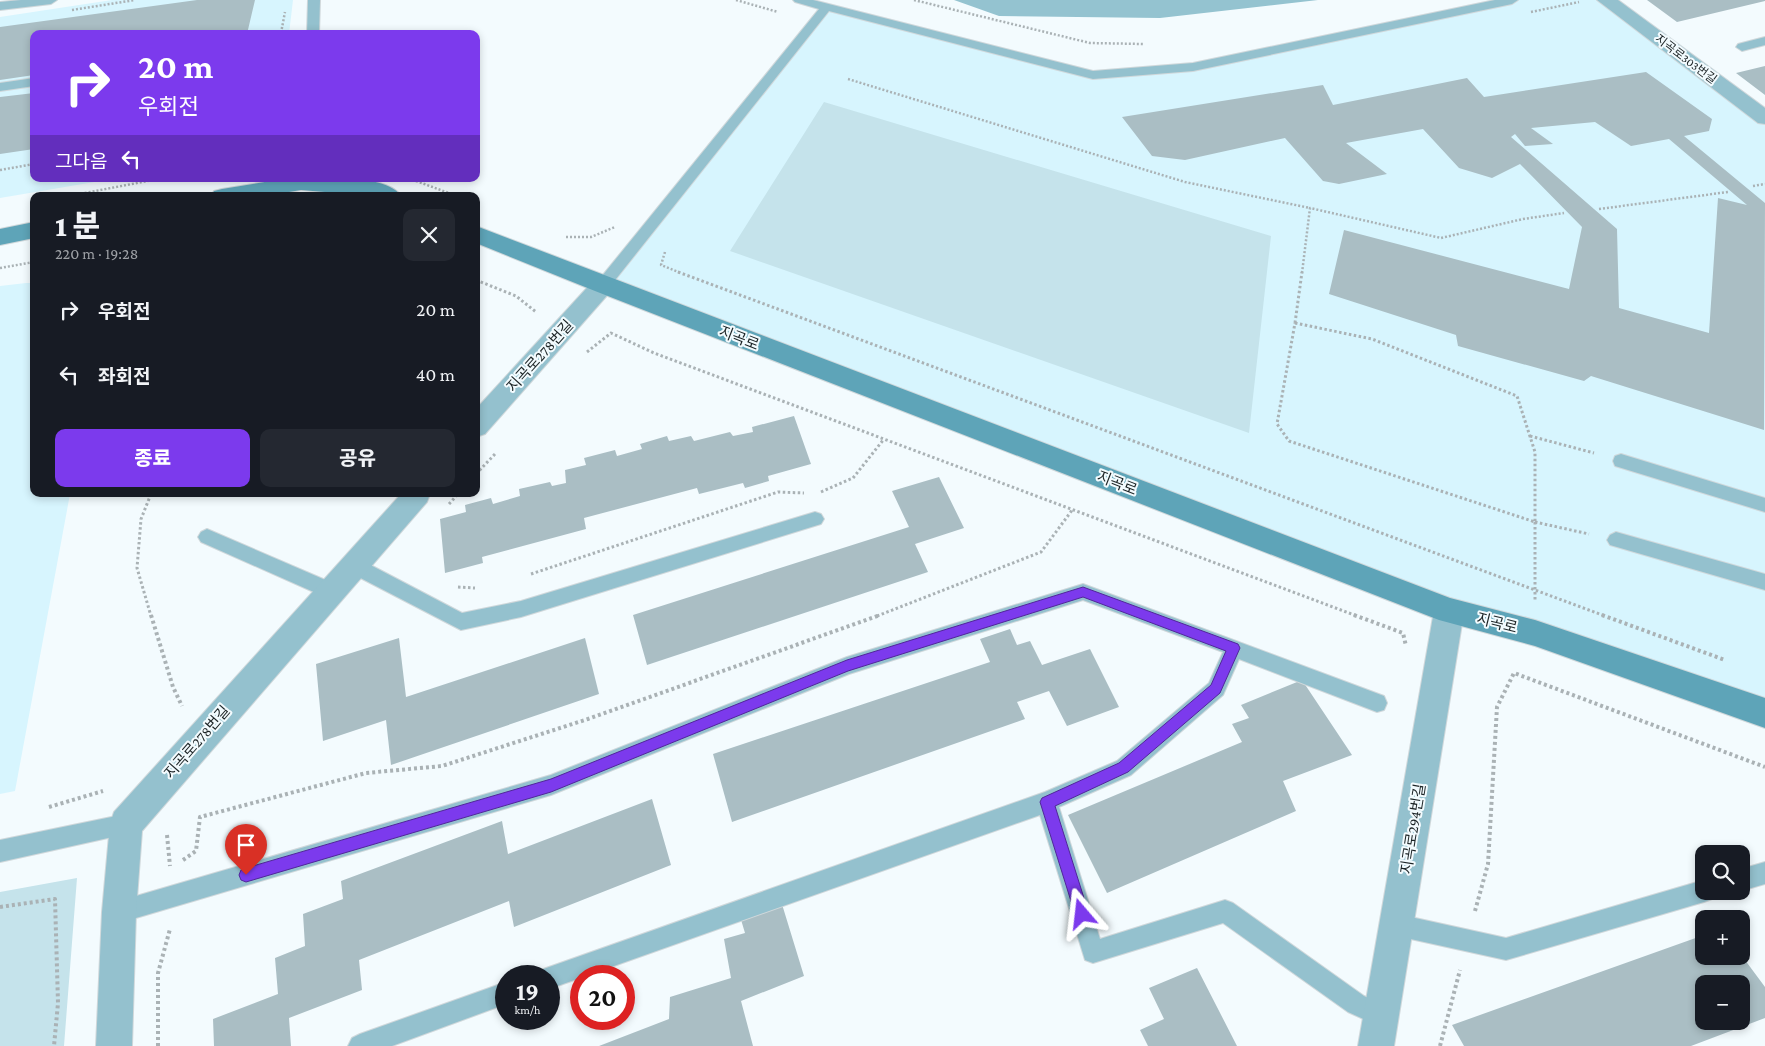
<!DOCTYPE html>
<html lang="ko">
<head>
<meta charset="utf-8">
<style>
	:root { --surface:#171b24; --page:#242831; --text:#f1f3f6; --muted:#9ea1a6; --accent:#7c3aed }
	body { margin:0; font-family:"Crimson Pro","Noto Sans KR",serif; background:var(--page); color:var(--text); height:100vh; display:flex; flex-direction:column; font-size:19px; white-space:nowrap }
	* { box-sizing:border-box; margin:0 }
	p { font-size:16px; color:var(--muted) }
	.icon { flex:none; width:28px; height:28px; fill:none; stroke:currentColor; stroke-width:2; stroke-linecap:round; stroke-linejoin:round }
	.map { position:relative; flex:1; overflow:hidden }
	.sheet { position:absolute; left:30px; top:192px; width:450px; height:305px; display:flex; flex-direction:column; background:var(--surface); border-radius:10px; box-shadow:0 2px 8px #0003 }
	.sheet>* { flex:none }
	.hud { position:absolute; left:30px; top:30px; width:450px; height:152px; border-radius:10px; box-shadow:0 2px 8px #0003; background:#7c3aed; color:#fff; overflow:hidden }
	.fabs { position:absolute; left:1695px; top:845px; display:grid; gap:10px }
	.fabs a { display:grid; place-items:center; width:55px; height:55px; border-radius:10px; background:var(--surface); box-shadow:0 2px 8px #0003; font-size:25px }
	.speed { position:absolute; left:495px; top:965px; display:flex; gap:10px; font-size:25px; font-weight:700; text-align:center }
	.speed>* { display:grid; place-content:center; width:65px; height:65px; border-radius:50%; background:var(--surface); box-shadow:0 2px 8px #0003; line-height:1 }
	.speed small { font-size:12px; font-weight:400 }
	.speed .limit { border:8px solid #d22; background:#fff; color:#111 }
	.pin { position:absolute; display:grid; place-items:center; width:42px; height:42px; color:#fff; margin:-51px -21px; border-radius:50% 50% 50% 0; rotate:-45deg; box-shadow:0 0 5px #0007 }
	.pin .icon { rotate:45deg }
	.me { position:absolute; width:55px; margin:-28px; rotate:343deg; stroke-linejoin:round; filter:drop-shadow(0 0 4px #0008) }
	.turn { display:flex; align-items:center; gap:18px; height:105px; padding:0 25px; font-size:22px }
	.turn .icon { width:65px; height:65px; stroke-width:2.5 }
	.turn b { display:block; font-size:35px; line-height:42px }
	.then { display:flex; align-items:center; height:48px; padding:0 25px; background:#0003; gap:10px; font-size:19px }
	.round { display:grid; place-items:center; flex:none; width:52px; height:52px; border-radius:10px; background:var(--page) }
	.headline { display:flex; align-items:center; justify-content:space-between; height:85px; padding:0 25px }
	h1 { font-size:30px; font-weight:800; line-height:38px }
	.action { display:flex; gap:10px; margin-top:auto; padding:10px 25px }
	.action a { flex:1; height:58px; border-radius:10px; background:var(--accent); color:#fff; font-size:20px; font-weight:800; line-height:58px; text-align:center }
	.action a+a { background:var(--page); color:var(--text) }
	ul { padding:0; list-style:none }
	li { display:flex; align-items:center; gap:15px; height:65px; padding:0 25px }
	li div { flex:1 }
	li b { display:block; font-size:19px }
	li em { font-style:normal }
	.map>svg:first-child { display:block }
	.built { fill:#d7f5fe }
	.green { fill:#c5e3eb }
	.forest { fill:#94c3d0 }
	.building { fill:#aabec4; fill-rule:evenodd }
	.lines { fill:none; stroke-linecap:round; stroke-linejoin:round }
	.lane-casing { stroke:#d0d8db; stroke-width:2 }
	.street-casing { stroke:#d0d8db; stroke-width:2 }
	.secondary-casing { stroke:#d0d8db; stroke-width:2 }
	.path-far2 { stroke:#aab2b5; stroke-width:2.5; stroke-dasharray:2 2; stroke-linecap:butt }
	.path-far1 { stroke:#aab2b5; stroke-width:3; stroke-dasharray:2.5 2.5; stroke-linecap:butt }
	.path { stroke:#aab2b5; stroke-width:4; stroke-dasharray:3 3; stroke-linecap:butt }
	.lane { fill:#94c1ce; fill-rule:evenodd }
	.street { fill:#94c1ce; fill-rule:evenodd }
	.secondary { fill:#5ea4b8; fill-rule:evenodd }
	.route { fill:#7c3aed; stroke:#51269a }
	.labels { text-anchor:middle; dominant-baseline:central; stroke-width:4; stroke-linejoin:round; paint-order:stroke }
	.far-street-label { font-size:12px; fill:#1b2325; stroke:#f3fbfe }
	.street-label { font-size:15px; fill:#1b2325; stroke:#f3fbfe }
</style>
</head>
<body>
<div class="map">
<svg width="1765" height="1046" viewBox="0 0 1765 1046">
	<rect width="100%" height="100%" fill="#f3fbfe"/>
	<!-- built -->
	<path class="built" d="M112,0H293L289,34H34V179H112L0,198V17Z
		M1512,0H1606L1765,118V713L1535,633L603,285L826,7L1093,75L1193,67Z
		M26,283H34V494H70L15,791L0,794V286Z"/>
	<!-- green -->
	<path class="green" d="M824,102L1271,236L1249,433L730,251Z
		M77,878L64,1046H0V892Z"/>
	<!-- forest -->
	<path class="forest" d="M954,0H1318L1160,18L999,16Z"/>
	<!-- building -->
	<path class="building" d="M197,0H255L247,34H34V75L0,80V27Z
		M1647,0H1765V1L1677,22Z
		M1765,66V95L1736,73Z
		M1646,72L1712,119L1709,131L1684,136L1765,203L1764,430L1591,376L1584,381L1458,346L1456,335L1329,294L1344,230L1569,289L1582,227L1520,164L1492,178L1459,168L1423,129L1346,143L1387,174L1339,184L1323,181L1285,138L1185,160L1152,156L1122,117L1323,85L1333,105L1467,78L1484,97ZM1595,122L1631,146L1669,139L1747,205L1718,198L1709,333L1619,308L1617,229L1511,137L1515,134L1525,146L1553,144L1531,128Z
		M34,93V149L0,154V97Z
		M794,416L811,464L768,476L769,481L745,488L743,483L699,494L697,488L584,518L586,529L482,557L483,563L445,573L440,519L466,512L465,505L491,498L493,504L520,496L519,489L550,482L552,486L566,483L565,470L586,465L584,458L615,450L617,456L642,449L640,444L667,436L669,441L691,436L694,441L730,432L733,436L753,432L752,427Z
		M939,477L964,528L915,544L928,572L647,665L633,615L909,527L892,491Z
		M1010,629L1017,645L1030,641L1042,665L1090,649L1119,707L1067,726L1049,691L1017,702L1025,719L732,822L713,754L990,662L980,639Z
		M399,638L406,697L585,638L599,694L391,765L386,720L323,741L316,664Z
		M1302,680L1352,755L1283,781L1296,811L1107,893L1068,815L1242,742L1232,724L1249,718L1241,705Z
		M652,799L671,865L514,927L509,901L359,960L362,990L289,1018L291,1046H214L213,1019L278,994L275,958L305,946L303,914L343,899L341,881L502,821L508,854Z
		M781,901L804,976L741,1001L753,1046H599L669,1019L670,997L731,978L724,939L745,933L739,913Z
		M1704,935V956H1742L1765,987V1018L1691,1046H1464L1452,1025ZM1704,984H1741V1021H1704Z
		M1197,968L1237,1046H1148L1140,1030L1164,1019L1149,988Z"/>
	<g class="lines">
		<!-- lane casing -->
		<g class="lane-casing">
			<path id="lane" d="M21,0H57L51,4L0,10V2Z
				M308,0H320L319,34H307Z
				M793,0H813L1093,71L1193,63L1495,0H1518L1512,4L1193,71L1093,79L829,11L608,289L603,290L598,289L596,285L598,281L819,9L795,2Z
				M1765,37V45L1742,51L1736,47L1738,44Z
				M34,78V86L0,91V83Z
				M1621,454L1765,498V512L1615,466L1613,461L1615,456Z
				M815,512L821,514L824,519L821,524L521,617L461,630L347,571L344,565L347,559L353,557L359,559L462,613L521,601Z
				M207,529L337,585L340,591L337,597L331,599L325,597L201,542L198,537L201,532Z
				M1616,532L1765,574V590L1610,545L1607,540L1610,535Z
				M1083,584L1384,696L1387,703L1384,710L1377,712L1239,659L1223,695L1131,775L1059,807L1100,939L1225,900L1233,903L1364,996L1389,1008L1392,1016L1389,1024L1381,1027L1348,1012L1223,923L1093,963L1085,960L1040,815L549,989V976H538L541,970L549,967L1045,792L1117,761L1209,683L1223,652L1083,600L849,674L551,795L119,923L111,920L108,912L111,904L119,901L551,775L847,657Z
				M126,814L133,817L136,824L133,831L126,834L0,862V840Z
				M1765,862V884L1741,891V869Z
				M1704,880V891H1715L1712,899L1704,902L1506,960L1397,936L1389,933L1386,925L1389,917L1397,914L1506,938Z
				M506,982V1004L392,1046H348L352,1038L360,1034Z"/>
		</g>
		<!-- street casing -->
		<g class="street-casing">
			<path id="street" d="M1597,0H1618L1765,108V124L1758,123Z
				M603,277L611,279L615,285L611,291L485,434L476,437V409L595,279Z
				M401,494H430L427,502L142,831L136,912L132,1046H96L102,912L110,824L114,812Z
				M1449,598L1459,602L1464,611L1394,1046H1358L1434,611L1439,602Z"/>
		</g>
		<!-- secondary casing -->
		<g class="secondary-casing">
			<path id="secondary" d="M283,179C309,179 386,172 401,196H372L301,190L265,196H211L214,191L222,189Z
				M34,222V238L0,245V229Z
				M476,226L1450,598L1535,620L1765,698V728L1535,646L1439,620L595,291L476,243Z"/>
		</g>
		<!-- path-far2 -->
		<path class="path-far2" d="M736,0L778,12
			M914,0L1090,43L1143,44
			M72,10L135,0
			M1531,12L1579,2
			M281,33L285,12
			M848,79L1185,182L1310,208
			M0,170L34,164
			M416,181L457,196
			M1753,186L1765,184
			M69,196L158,179
			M1599,209L1728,192
			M566,237H591L615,227
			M665,252L661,265L681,273
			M0,268L34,262
			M1302,273L1310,208L1441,238L1523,219L1564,213"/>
		<!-- path-far1 -->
		<path class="path-far1" d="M678,272L1605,616
			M476,280L516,296L536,312
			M1295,323L1302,272
			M1295,323L1372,339L1517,396L1535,452V522L1289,441L1277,424Z
			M587,352L611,333L654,353L1357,616
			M1530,436L1594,453
			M476,474L496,453
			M821,492L853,478L884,439
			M151,494L141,519L137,568L151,616
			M449,504L458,494
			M1535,522L1589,534
			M1535,522V600
			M531,574L778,492L804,493
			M458,587L475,588
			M877,616L1041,552L1073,509"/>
		<!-- path -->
		<path class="path" d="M151,615L173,687L182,706
			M1354,615L1403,633L1406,646
			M1602,615L1725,660
			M49,807L103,791
			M167,835L170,866
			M183,860L196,851L200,817L366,773L442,766L588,719L880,615
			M0,907L55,899L58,1003L54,1046
			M1475,911L1488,864L1497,707L1514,673L1765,767
			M158,1046V973L170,929
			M1440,1046L1460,970"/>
		<!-- lane -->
		<use href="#lane" class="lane"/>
		<!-- street -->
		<use href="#street" class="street"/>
		<!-- secondary -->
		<use href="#secondary" class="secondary"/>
	</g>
	<!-- route -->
	<path class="route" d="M1083,587L1238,644L1240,648L1220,693L1128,772L1055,806L1089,914L1087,919L1082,921L1077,919L1075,914L1040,802L1042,798L1119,763L1211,685L1226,651L1083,597L848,671L551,792L246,882L241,880L239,875L241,870L246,868L551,779L847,660Z"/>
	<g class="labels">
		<!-- far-street labels -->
		<g class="far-street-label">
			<text transform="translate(1686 59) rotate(37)">지곡로303번길</text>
		</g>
		<!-- street labels -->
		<g class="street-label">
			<text transform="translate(739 338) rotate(21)">지곡로</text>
			<text transform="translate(540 356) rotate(-48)">지곡로278번길</text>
			<text transform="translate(1117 483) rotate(21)">지곡로</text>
			<text transform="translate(1497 623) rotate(14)">지곡로</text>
			<text transform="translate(197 742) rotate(-49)">지곡로278번길</text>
			<text transform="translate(1413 829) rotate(-81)">지곡로294번길</text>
		</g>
	</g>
</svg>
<div class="fabs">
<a><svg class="icon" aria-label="search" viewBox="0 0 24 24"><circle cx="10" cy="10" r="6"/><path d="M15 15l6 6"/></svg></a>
<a>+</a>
<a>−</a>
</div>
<div class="speed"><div>19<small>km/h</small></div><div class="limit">20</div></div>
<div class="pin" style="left:246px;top:875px;background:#d93025"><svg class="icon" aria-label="arrive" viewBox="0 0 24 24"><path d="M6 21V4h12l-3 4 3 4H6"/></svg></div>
<svg class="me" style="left:1082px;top:914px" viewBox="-20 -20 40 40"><path d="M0-17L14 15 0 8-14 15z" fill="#7c3aed" stroke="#fff" stroke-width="4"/></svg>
<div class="hud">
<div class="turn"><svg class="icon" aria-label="right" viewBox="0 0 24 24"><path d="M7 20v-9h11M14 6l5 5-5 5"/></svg><div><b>20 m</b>우회전</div></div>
<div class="then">그다음<svg class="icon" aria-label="left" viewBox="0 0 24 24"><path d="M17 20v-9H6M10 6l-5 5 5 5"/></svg></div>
</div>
<section class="sheet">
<div class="headline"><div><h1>1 분</h1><p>220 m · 19:28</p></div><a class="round"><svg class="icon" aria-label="close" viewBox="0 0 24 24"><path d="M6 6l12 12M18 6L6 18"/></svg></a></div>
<ul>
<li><svg class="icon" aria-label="right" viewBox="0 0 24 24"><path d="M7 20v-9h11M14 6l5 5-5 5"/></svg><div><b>우회전</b></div><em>20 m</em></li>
<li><svg class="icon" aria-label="left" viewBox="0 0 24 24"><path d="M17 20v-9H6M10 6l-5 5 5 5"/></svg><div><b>좌회전</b></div><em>40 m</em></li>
</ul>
<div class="action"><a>종료</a><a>공유</a></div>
</section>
</div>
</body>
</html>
